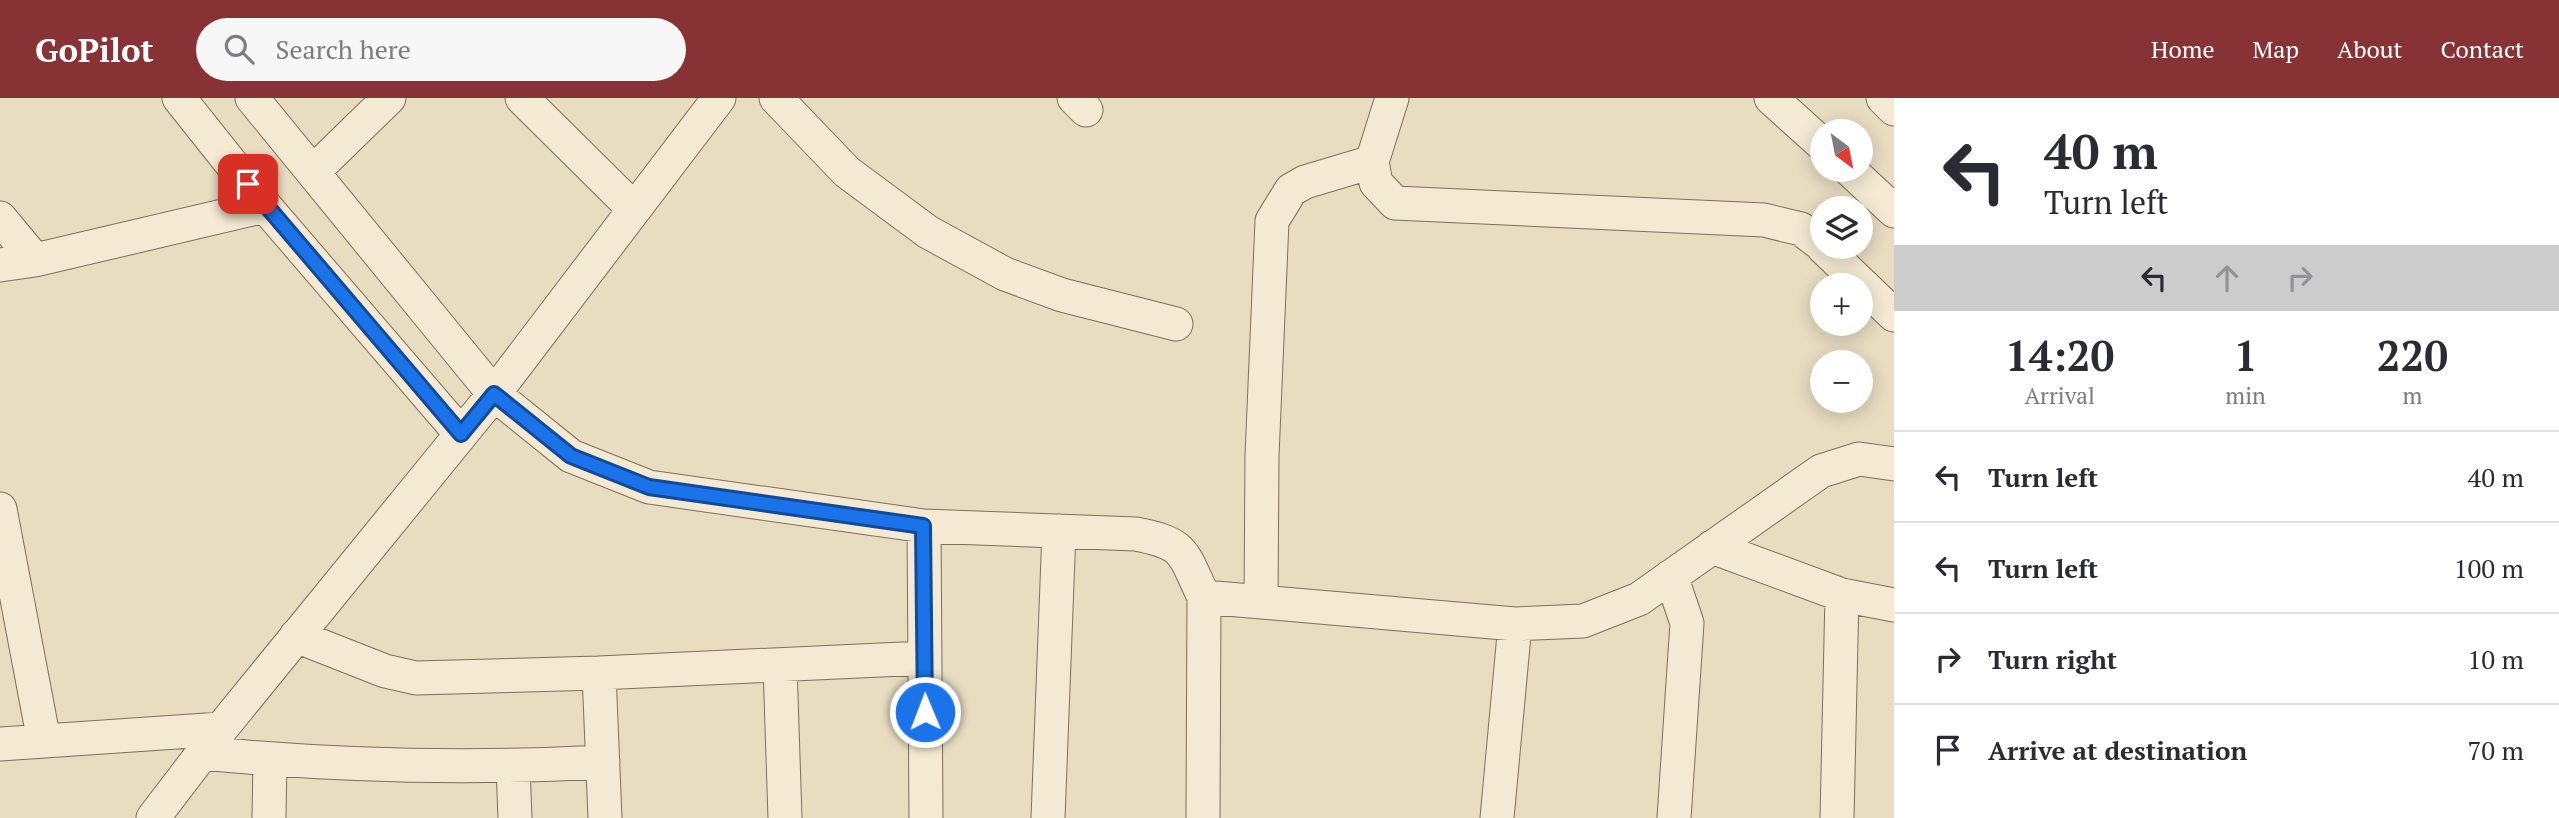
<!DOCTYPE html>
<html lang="en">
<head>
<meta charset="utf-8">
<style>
	:root { --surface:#fff; --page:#f7f7f7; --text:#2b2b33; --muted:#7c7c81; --line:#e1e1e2; --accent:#873234 }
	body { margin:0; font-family:"PT Serif",serif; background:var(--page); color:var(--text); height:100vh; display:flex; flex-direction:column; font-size:26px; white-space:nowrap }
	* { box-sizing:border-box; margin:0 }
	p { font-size:23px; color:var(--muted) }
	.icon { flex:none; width:38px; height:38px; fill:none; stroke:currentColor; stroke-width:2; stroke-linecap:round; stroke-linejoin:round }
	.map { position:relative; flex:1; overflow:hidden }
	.details { display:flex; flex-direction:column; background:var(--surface); width:665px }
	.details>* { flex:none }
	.guide { background:#fff; color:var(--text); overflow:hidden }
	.needle { width:46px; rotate:148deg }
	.controls { position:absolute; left:1810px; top:21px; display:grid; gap:14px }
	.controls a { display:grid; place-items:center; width:63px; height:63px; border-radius:50%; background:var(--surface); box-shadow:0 4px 18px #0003; font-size:35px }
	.pin { position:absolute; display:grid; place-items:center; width:60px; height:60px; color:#fff; margin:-30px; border-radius:14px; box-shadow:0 4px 10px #0006 }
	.me { position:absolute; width:77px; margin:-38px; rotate:359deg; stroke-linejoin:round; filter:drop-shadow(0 0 5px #0008) }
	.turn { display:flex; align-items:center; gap:24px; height:147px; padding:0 35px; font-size:32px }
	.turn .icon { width:91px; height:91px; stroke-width:2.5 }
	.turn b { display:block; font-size:49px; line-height:60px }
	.lanes { display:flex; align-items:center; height:66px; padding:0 35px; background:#0003; justify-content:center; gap:35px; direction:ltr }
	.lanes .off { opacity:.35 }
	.eta { display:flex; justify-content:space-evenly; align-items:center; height:119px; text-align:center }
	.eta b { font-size:42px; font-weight:700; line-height:49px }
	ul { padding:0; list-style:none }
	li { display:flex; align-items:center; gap:21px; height:91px; padding:0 35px; border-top:2px solid var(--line) }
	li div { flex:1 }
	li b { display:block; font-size:26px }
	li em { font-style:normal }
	header { display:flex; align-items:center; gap:42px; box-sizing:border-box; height:98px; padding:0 35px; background:var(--accent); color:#fff }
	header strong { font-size:33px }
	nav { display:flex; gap:38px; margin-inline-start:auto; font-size:24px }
	.search { width:490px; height:63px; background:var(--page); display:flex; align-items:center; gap:18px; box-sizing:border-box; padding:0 24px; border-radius:38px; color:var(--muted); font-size:26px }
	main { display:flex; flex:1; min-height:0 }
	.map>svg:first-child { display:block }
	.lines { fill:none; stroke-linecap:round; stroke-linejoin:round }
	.minor-casing { stroke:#7f6e5b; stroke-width:35 }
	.minor { stroke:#f4ead3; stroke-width:33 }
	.route-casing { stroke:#114b97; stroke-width:18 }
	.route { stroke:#1a73e8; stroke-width:12 }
</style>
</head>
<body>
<header>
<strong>GoPilot</strong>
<div class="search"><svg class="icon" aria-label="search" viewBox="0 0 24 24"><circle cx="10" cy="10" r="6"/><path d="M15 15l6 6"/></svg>Search here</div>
<nav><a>Home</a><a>Map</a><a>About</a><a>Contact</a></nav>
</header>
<main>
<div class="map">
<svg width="1894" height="720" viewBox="0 0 1894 720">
	<rect width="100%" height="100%" fill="#e8dcc1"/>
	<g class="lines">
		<!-- minor casing -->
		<g class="minor-casing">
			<path id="minor" d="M179,0L265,108L461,336
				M252,0L494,296L571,358L649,389L924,428L1136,436C1187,446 1182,454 1204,499
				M522,0L634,111
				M776,0L847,74L928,134L1005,176L1062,197L1176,226
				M1074,0L1086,12
				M1392,0L1372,64L1376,85L1395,105L1764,122L1801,131L1822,147
				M1771,0L1822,46
				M1883,0L1894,11
				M1850,72L1894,113
				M313,74L389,0
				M0,120L35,162
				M1823,149L1894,217
				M0,167L35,162L265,108
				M0,411L44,643
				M924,428L926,720
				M1712,449L1842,497L1894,507
				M1671,478L1687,525L1674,720
				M1261,504L1262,358L1272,123L1291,92L1305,84L1372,64
				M296,538L385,573L416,580L599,575L924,560
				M780,567L785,720
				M599,575L605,720
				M0,646L221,631
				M203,655C335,668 470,671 603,664
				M513,669L515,720
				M153,720L221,631L494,296L719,0
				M269,720L270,662
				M1048,720L1059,433
				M1203,720L1204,499L1515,526L1583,523L1639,501L1821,373L1859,361L1894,366
				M1497,720L1515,526
				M1837,720L1842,497"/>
		</g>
		<!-- minor -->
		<use href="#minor" class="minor"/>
	</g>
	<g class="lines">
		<!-- route casing -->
		<g class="route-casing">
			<path id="route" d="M248,86L461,336L494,296L571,358L649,389L923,428L925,614"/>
		</g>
		<!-- route -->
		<use href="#route" class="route"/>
	</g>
</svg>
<div class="controls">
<a><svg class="needle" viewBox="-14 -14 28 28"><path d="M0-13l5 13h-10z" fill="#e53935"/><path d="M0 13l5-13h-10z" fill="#7c7c81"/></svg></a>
<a><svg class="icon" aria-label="layers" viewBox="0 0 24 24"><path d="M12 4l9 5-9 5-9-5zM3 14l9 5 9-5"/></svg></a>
<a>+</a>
<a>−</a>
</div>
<div class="pin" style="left:248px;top:86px;background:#d93025"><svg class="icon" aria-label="arrive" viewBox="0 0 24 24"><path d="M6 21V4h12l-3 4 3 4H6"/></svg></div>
<svg class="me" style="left:925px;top:614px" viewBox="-20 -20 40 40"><circle r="17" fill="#1a73e8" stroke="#fff" stroke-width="3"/><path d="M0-11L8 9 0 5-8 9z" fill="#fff"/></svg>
</div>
<section class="details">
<div class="guide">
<div class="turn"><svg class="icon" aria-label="left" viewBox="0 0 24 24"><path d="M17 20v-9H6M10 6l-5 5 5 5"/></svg><div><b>40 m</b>Turn left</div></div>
<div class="lanes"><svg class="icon" aria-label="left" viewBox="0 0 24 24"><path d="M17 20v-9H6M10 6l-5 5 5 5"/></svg><svg class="icon off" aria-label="ahead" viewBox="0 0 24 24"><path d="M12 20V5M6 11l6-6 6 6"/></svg><svg class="icon off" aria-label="right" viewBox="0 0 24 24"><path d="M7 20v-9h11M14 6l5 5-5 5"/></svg></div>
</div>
<div class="eta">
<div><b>14:20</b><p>Arrival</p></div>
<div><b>1</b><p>min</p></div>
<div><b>220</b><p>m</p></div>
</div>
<ul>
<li><svg class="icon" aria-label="left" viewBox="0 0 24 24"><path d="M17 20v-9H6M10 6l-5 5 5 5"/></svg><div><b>Turn left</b></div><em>40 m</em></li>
<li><svg class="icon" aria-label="left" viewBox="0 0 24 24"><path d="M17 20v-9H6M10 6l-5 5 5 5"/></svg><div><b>Turn left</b></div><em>100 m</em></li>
<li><svg class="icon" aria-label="right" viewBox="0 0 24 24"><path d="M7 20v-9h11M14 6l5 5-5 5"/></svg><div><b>Turn right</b></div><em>10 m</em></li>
<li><svg class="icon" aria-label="arrive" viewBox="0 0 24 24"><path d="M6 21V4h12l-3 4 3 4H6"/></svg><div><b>Arrive at destination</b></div><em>70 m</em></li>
</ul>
</section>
</main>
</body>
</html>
